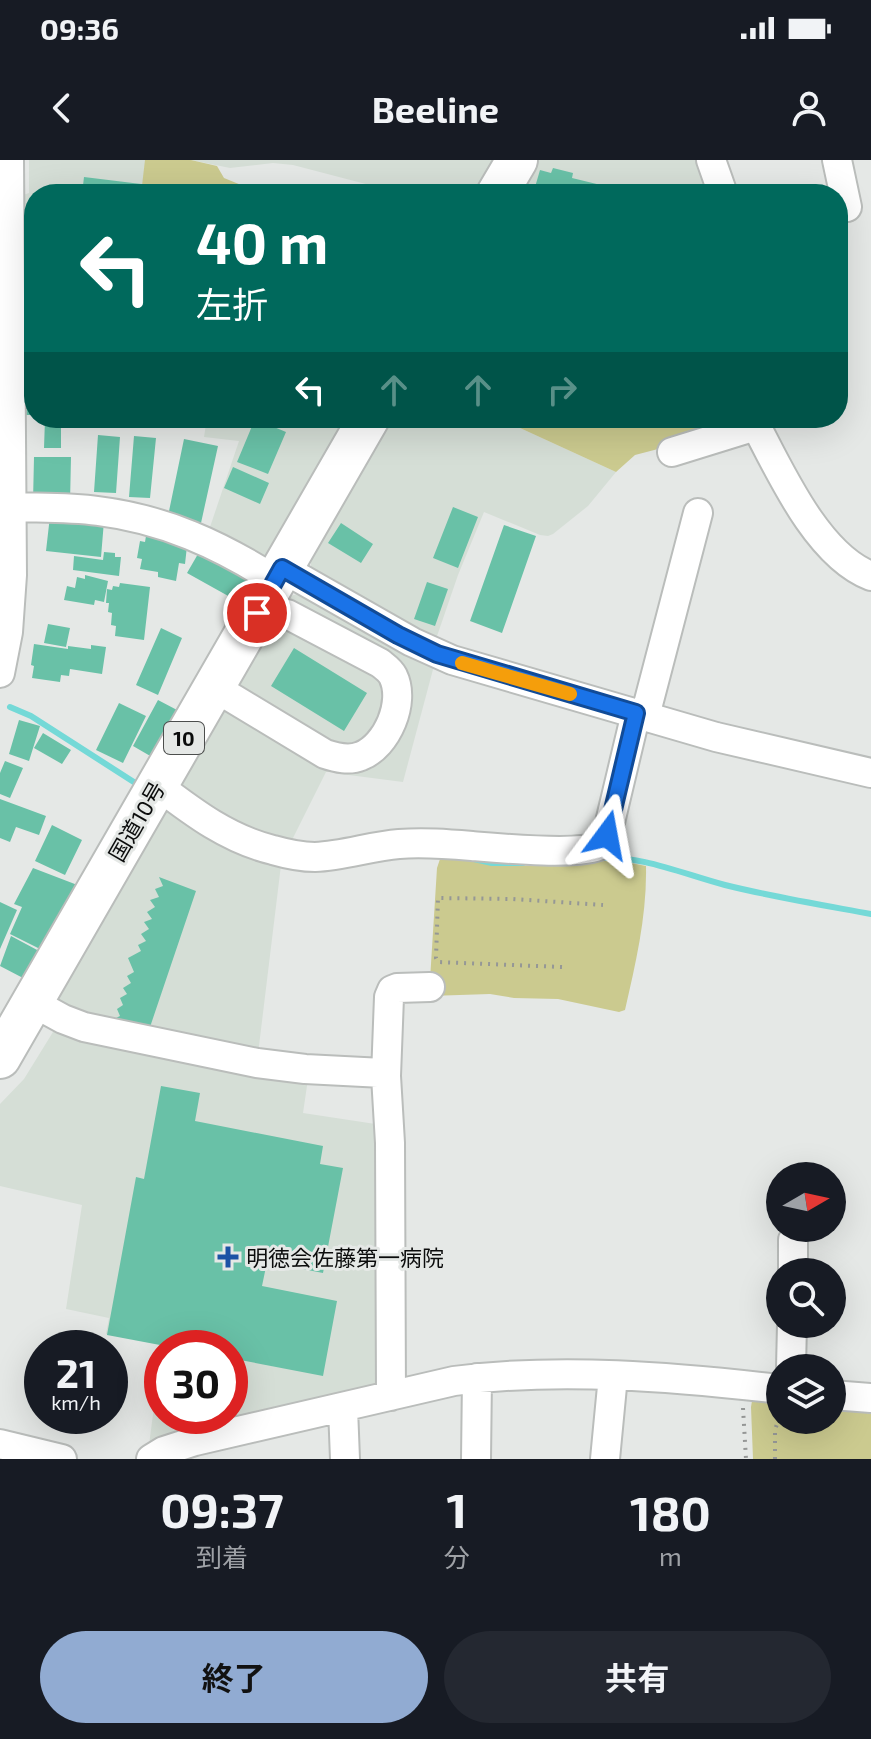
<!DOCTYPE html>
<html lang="ja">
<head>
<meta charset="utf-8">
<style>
	:root { --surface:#171b24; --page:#242831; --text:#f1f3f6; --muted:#9ea1a6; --accent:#91abd2 }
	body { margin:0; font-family:"Exo 2","Noto Sans JP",sans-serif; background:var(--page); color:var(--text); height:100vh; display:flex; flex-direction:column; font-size:30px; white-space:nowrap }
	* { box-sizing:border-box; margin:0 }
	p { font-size:26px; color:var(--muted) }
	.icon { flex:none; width:44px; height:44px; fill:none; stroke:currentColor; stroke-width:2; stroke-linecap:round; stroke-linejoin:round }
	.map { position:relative; height:1299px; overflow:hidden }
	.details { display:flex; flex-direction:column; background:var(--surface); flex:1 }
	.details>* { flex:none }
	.hud { position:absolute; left:24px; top:24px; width:824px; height:244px; border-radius:32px; box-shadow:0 8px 32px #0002; background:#00695c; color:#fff; overflow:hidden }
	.needle { width:52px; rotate:81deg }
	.buttons { position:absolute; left:766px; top:1002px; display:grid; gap:16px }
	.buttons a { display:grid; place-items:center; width:80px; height:80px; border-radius:50%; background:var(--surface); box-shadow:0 8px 32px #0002; font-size:40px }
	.speed { position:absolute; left:24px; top:1170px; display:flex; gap:16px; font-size:40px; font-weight:700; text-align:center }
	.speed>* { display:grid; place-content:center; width:104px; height:104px; border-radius:50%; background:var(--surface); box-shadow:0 8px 32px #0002; line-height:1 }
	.speed small { font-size:20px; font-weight:400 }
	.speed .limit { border:12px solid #d22; background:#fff; color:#111 }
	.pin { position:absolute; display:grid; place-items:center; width:68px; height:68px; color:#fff; margin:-34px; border:4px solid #fff; border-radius:50%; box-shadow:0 2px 8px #0007 }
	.me { position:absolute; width:88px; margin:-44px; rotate:13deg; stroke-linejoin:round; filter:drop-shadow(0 0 6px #0008) }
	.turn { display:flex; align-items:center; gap:28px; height:168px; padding:0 40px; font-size:36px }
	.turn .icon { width:104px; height:104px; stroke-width:2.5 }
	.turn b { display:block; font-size:56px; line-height:68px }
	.lanes { display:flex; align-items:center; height:76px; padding:0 40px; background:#0003; justify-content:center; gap:40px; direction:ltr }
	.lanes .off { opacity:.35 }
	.eta { display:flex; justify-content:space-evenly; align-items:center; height:136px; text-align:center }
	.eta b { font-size:48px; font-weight:700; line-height:56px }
	.button { display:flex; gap:16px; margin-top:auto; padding:16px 40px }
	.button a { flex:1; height:92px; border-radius:48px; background:var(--accent); color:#111; font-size:32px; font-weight:700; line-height:92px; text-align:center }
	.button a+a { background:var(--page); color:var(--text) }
	.status { display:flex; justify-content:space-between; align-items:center; height:56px; padding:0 40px; background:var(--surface); direction:ltr }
	.status svg { height:22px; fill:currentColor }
	header { display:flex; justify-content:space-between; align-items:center; height:104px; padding:0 40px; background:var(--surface); font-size:36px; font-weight:700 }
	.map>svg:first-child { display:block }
	.built { fill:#d5ded6; fill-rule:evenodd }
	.green { fill:#cbca8f }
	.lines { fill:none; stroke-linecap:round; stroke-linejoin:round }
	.stream { stroke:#74d9d7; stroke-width:6 }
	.building { fill:#69c1a7 }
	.minor-casing { stroke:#babdbb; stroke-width:32 }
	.highway-casing { stroke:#babdbb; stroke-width:44 }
	.path { stroke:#959796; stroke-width:4; stroke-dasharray:2 6; stroke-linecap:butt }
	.minor { stroke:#fff; stroke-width:28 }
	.highway { stroke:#fff; stroke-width:40 }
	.route-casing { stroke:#114b97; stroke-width:20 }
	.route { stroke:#1a73e8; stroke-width:14 }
	.slow { stroke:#f59e0b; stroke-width:14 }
	.poi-dot { fill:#1c53a5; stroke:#e5e8e6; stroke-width:3 }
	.labels { text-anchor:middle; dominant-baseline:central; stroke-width:6; stroke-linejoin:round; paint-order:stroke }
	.shield { fill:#e5e8e6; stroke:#4c4e4d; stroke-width:2 }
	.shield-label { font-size:20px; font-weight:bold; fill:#0b0c0c }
	.street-label { font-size:22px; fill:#0b0c0c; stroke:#e5e8e6 }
	.poi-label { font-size:22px; fill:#0b0c0c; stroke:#e5e8e6; text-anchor:start }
</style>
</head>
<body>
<div class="status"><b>09:36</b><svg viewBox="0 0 49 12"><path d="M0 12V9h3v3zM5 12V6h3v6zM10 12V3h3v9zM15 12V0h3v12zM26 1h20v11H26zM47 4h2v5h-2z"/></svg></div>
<header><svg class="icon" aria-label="back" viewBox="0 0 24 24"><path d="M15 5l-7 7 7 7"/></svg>Beeline<svg class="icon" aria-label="person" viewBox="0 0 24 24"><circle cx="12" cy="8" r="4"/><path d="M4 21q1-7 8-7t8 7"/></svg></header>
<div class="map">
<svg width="871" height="1299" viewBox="0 0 871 1299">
	<rect width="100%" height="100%" fill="#e5e8e6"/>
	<!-- built -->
	<path class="built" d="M29,0H146L141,34H34V158L23,157V35L29,33Z
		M191,0H497L477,34H404L293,5L273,3L230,8Z
		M539,0H700L713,34H519Z
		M207,258H348L266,402L209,370L239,281L204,277Z
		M392,258H507L505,261L616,312L588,346L553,374L548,376L540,375L484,352L458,415L436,479L391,459L311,413V400Z
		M304,432L435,502L403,622L341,614L331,611L326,612L288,688L175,630L287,437Z
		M166,648L183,662L210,679L242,695L281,705L258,894L114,864L56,844Z
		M58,868L308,919L303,953L382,965L383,1230L149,1285L162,1185L106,1174L109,1158L66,1149L82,1045L0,1026V944L24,919L53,872ZM162,1188H230V1256H162Z"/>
	<!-- green -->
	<path class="green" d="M145,0H191L217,6L224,18L251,29L249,34H141Z
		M507,258H742L658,289L635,295L616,312L505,261Z
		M445,697L464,698L495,706L561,705L616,700L646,706C647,755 636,802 625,850L619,852L558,839L514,838L490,834L429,836L437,708L440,699Z
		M757,1237H780V1260H832V1242L871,1246V1299H753L751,1247L752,1241Z"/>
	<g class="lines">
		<!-- stream -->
		<path class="stream" d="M10,547L31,556L140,626
			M598,698C641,695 683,714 725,725C773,737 822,745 871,754
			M474,699L492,703H523"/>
	</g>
	<!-- building -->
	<path class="building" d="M553,8L573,13L572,18L609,27L608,34H533L540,10L551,13Z
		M84,17L141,24L140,34H82Z
		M27,231H34V255H26Z
		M45,259L61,260V288H44Z
		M255,259L286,272L268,314L237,302Z
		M98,275L120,277L116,333L94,332Z
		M134,276L156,278L150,338L129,337Z
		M184,279L218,286L201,363L168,356Z
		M34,297H71L70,343L33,342Z
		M233,307L269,323L260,344L224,328Z
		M453,347L478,357L458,408L433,398Z
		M50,356L104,361L101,397L46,391Z
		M341,363L373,384L361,403L328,383Z
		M504,365L536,376L502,473L470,461Z
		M147,370L188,377L185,404L179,403L176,421L158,417V412L140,409L142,399L137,398L140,381L145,382Z
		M202,387L253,416L239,442L187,413Z
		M104,392L115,393V397H121L119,416L73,410L74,396L103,400Z
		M85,415L108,421L104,442L95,440L94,445L64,440L67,426L75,428L77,417L85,419Z
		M427,422L448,429L435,466L414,459Z
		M120,423L150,427L144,480L115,476L116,466L111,465L112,453L108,452L109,443H106L107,429L112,430L113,426L119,427Z
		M48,464L70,468L66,487L44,483Z
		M161,468L182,478L158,535L136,525Z
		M34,484L68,489V486L91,489V485L106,487L102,514L70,509L69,516L61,515L60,522L32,518L34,506L31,505Z
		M294,488L367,533L344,571L271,526Z
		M158,540L177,550L152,597L133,586Z
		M119,543L146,556L123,603L96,590Z
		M19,560L40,566L29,601L9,594Z
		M43,573L71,590L62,604L34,588Z
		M5,601L23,608L10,638L0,634V613Z
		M0,639L46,656L39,675L16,667L10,682L0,678Z
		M52,665L82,680L65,715L35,701Z
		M33,708L80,726L42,790L10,774L22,747L14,744Z
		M159,717L196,731L149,870L114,859L120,856L117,849L123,845L120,838L127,834L123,828L131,823L127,816L134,812L128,798L141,791L138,785L146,781L141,774L149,769L144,762L152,759L147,752L155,747L150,740L159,737L155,729L163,726Z
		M0,742L17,750L0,789Z
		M11,776L39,791L23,818L0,806Z
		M161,926L200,933L195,961L323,986L320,1004L343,1008L323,1113L267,1102L262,1126L337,1141L323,1216L230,1198V1188H176L107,1175L136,1017L144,1019Z"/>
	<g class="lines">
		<!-- minor casing -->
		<g class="minor-casing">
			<path id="minor" d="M711,0L723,34
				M837,0L847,47
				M752,258C778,307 816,395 871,416
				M672,292L756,266
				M12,347C40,348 70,347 98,351C164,359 220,385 275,420
				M282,408L412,482L452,500L716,577L871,613
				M0,513L8,472L12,415L9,0
				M214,527L325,594C337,598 349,601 361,596C387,586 406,542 393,516C390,510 385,507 380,503L287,454L259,450
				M645,556L698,353
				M157,625C194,653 228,679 273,690C287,694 301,697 315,697C344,696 371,686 399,684C424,682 448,684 472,686C496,688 582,696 600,685C604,682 605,680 607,675L636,553
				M32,842L63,859L84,867L257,903L305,909L383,913L386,916L390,983L391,1236
				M386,916L389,837L392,830L397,828L430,827
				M793,1112V1080
				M791,1208L792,1164
				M832,1235L871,1238
				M343,1248L345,1299
				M0,1284L62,1299
				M151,1299L164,1291L195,1281L454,1221C560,1207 674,1217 780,1229
				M476,1299L477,1218
				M605,1299L613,1216"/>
		</g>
		<!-- highway casing -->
		<g class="highway-casing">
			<path id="highway" d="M497,34L517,0
				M0,898L369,258"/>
		</g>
		<!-- path -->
		<path class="path" d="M562,807L438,802L436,798L438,738L513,739L603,745
			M743,1248L746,1299
			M775,1299V1270L780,1255"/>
		<!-- minor -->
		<use href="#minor" class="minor"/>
		<!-- highway -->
		<use href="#highway" class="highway"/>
	</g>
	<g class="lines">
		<!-- route casing -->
		<g class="route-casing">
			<path id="route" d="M257,453L282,408L398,475L437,494L636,553L607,675"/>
		</g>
		<!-- route -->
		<use href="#route" class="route"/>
		<!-- slow -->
		<path class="slow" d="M462,503L570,534"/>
	</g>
	<!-- markers -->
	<path class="poi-dot" d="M224 1085h8v8h8v8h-8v8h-8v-8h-8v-8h8z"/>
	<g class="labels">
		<!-- shield labels -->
		<rect class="shield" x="164" y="562" width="40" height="32" rx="6"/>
		<g class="shield-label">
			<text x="184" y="578">10</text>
		</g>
		<!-- street labels -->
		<g class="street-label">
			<text transform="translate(136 661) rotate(-60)">国道10号</text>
		</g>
		<!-- poi labels -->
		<g class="poi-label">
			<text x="246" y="1097">明徳会佐藤第一病院</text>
		</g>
	</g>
</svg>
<div class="buttons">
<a><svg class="needle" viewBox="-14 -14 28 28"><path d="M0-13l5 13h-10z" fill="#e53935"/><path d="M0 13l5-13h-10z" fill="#9ea1a6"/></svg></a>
<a><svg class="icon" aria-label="search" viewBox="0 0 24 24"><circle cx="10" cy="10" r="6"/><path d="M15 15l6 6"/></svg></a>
<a><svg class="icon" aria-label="layers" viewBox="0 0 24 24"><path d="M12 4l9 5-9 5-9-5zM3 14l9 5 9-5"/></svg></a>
</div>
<div class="speed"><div>21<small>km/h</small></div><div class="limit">30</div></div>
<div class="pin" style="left:257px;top:453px;background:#d93025"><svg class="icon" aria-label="arrive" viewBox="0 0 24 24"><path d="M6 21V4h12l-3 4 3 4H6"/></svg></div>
<svg class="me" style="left:607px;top:675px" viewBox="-20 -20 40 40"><path d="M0-17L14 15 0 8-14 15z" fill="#1a73e8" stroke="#fff" stroke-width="4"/></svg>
<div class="hud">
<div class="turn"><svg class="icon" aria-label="left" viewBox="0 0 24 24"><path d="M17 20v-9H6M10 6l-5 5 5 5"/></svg><div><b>40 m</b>左折</div></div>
<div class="lanes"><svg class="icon" aria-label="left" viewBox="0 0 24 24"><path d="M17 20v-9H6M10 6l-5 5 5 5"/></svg><svg class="icon off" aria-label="ahead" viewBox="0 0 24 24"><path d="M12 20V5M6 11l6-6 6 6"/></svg><svg class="icon off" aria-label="ahead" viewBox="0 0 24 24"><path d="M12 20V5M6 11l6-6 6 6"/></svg><svg class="icon off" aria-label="right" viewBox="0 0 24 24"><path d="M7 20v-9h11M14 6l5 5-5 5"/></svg></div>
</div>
</div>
<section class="details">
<div class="eta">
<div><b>09:37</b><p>到着</p></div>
<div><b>1</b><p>分</p></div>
<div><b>180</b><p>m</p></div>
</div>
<div class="button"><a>終了</a><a>共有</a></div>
</section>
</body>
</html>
